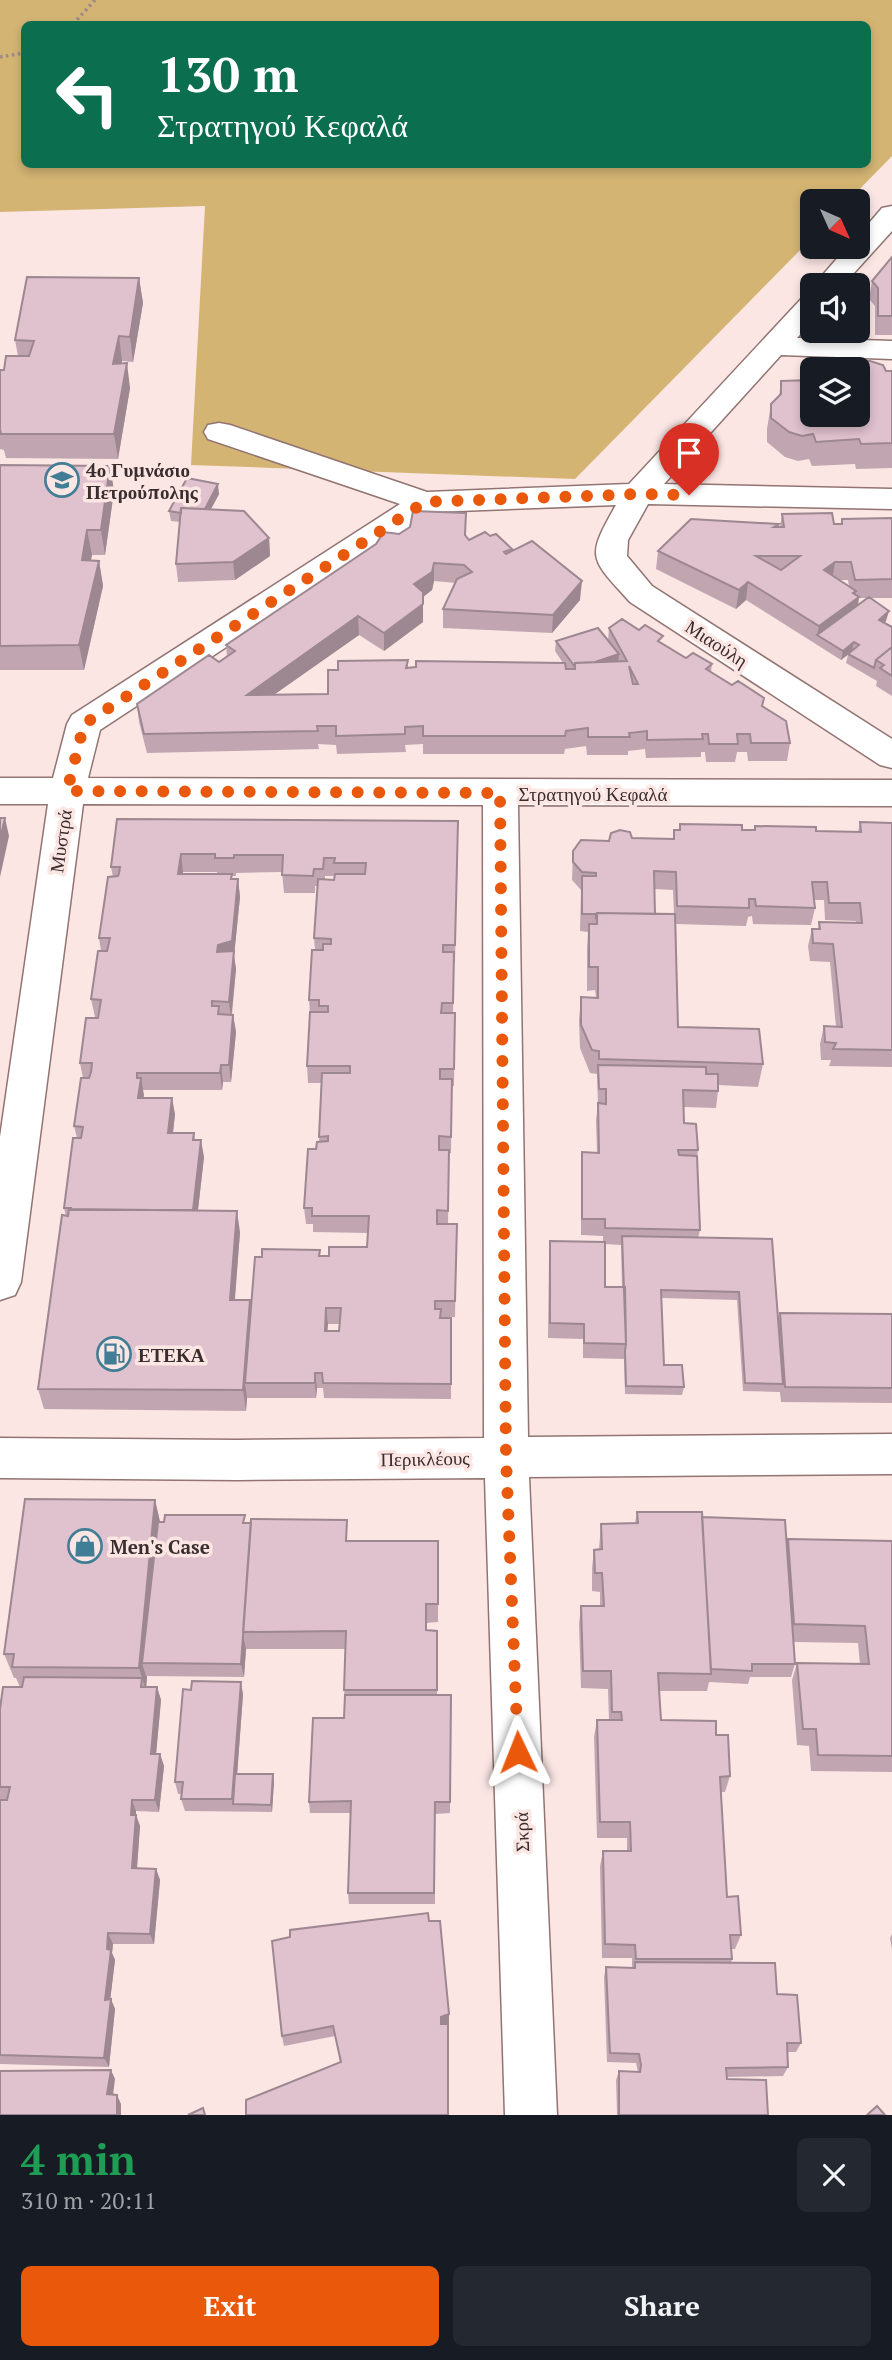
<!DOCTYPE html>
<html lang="en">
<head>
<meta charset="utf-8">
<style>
	:root { --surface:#171b24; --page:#242831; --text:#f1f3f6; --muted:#9ea1a6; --accent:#ea580c }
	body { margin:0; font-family:"PT Serif",serif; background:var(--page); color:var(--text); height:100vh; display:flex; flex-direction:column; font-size:26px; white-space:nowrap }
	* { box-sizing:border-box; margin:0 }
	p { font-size:23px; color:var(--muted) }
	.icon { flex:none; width:38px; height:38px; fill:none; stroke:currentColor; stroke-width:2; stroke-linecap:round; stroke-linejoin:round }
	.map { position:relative; height:2115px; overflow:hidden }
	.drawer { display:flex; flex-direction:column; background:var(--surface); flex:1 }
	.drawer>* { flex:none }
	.hud { position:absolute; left:21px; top:21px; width:850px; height:147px; border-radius:10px; box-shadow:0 4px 10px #0003; background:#0b6e4f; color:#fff; overflow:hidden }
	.needle { width:46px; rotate:135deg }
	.buttons { position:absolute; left:800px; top:189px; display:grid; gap:14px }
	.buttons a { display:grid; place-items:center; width:70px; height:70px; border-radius:10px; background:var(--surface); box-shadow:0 4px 10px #0003; font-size:35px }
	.pin { position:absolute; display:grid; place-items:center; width:60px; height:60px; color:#fff; margin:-72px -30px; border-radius:50% 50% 50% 0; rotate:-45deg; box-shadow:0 0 7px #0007 }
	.pin .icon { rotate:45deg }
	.me { position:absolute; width:77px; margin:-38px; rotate:358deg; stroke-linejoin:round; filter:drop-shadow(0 0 5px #0008) }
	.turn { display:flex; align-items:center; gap:24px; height:147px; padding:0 21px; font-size:32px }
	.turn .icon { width:91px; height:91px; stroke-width:2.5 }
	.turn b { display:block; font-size:49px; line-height:60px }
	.round { display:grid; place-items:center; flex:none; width:74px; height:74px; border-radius:10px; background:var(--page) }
	.headline { display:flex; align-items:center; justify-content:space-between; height:119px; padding:0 21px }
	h1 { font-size:42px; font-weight:600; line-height:52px; color:#1e9e55 }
	.primary-button { display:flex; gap:14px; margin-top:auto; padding:14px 21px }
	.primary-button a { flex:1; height:80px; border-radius:10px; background:var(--accent); color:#fff; font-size:28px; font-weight:600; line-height:80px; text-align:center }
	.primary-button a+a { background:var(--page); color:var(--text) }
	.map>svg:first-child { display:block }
	.green { fill:#d3b473; fill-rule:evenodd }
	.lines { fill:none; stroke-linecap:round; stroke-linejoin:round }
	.minor-casing { stroke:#927472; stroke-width:3 }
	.path { stroke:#9b8a89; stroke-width:3.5; stroke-dasharray:2.5 3.5; stroke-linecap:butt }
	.minor { fill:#fff; fill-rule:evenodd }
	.wall { fill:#c1a6b1; fill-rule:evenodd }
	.shaded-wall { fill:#9d8790 }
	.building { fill:#e0c1ce; stroke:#9d8790; stroke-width:2; fill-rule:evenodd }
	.route { stroke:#ea580c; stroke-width:12; stroke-dasharray:0 21.6 }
	.labels { text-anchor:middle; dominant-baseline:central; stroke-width:7; stroke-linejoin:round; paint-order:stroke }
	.poi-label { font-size:19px; font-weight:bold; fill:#3a2d2d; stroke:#fbe6e4; text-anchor:start }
	.street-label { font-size:19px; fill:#3a2d2d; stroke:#fbe6e4 }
</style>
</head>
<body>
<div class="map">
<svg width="892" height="2115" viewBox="0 0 892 2115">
	<rect width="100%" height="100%" fill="#fbe6e4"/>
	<!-- green -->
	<path class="green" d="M0,0H892V156L848,201H812V238L575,479L191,465L205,206L0,212ZM24,24H868V164H24Z"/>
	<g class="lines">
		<!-- minor casing -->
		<g class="minor-casing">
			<path id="minor" d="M892,206V231L843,285H814L847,247H858V236L882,208Z
				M812,295V321L797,338L892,341V359L781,355L664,484L892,489V509L648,504L628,540L627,556L652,586L892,739V768L880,765L630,602C589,557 586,558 616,505L432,512L100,730L88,778L892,780V806L518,805L528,1437L892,1434V1474L529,1477L557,2115H505L485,1478L238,1480L0,1478V1438L238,1440L484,1438L483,805L83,804L21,1282L15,1295L0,1300V1137L48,804H0V778H53L67,724L72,715L400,504L208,439L204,432L208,425L219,423L230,425L427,492L629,484L802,298Z"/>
		</g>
		<!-- path -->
		<path class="path" d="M73,24L95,0
			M0,57L24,53"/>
		<!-- minor -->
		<use href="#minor" class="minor"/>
	</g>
	<!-- wall -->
	<path class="wall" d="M892,257V335H875V306L869,299L872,281Z
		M139,278L143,303L133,362L122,361V364L130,388L118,459L6,458L4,450L0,449V370H4L18,356L15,340Z
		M834,364L886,371H892V369V468L856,469L855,464L812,466L809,459L798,461L785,457L767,442V429L771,404L779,396L781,381L812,415L858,369H834Z
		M0,465L110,466L114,491L105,555H92L90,561H99L103,586L84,670H0Z
		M219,494L211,509L269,538L270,556L235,580L178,582L176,564L180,522L171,521L169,511Z
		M782,514L834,524H841L842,519L892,518V598H871L886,621L884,623L892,627V696L876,686L877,681L846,663L848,655L841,660L746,600L736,609L656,569L658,551L779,524V527H780ZM840,580H848L849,586ZM859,598H867L858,605Z
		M399,534L466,537L469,540L490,536L512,549V551L580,600L552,633L443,628V609L456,583L434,581L432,590L423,597V622L384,651L359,635L275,694H328L338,670L408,660V668L563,663L555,651L556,641H608L609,628L639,630L686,658L712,664L711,672L763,706L790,743L787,761H748L747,752H737L735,762H706L705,752H701V757L646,758L645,749L628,751V755H587L586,746L565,749L564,754H423V744L405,745L406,752L337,754L336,745L318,744L319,749L147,753L139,722L137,704L219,662L227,657L226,645Z
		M117,819L458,821L455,963H454L453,1013H455L454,1086H452L451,1153H449L448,1224H457L455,1317H441V1318H451V1399L324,1398L323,1388H317L316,1398H247L246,1411L44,1409L38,1389L66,1216L64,1208L77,1138L74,1126L83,1078L80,1063L98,1017H95L91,999L101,951L99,938L113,877L111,867ZM183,872H217V874H183ZM282,872L284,893H315V886H318L314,938L315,950L309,1000L310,1013L307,1066L308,1083H322L319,1142L316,1149L304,1208L306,1224H313V1232L368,1233L367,1247L329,1256H320V1250L251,1306L235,1300L240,1232L198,1210L204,1157L195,1140L194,1133H173L175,1114L143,1098V1090H222L223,1082H231L236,1032L233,1015H232L236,969L234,956L240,897L238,879H232V876H236V873ZM325,876H334V880H325ZM328,1324H339V1331H327Z
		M860,822L892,823V1067L829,1066L831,1060H821L820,1044L824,1026L836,1027L830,962L810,961L808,946L812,929H818L819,922L856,923V921L825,920L824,900H814L815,908L811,925L753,924L752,916L748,917L746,926L676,924L678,1027L763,1064L758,1087L718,1085V1091L716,1108L684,1107V1123L698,1150L697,1159L700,1230L698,1238L778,1319L780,1313L892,1314V1403L781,1402L780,1392L743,1391L737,1300L661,1298L664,1365L684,1387L682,1395L625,1394L624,1359L583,1358V1339L548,1338L549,1257L550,1241L603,1242V1236L581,1235V1169L582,1152L597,1153L596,1120L598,1105L597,1074L590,1073L580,1048L579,1020L581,997H596L595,990L587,991V948L588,932L580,931L581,890L572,880L573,851L609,841L632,838L673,839L674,830H679L680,824L742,830H754L755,826L816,831L858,832ZM654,889L673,890L674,914H655ZM605,1244L621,1245L622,1287H605Z
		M155,1500L160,1522L246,1523L348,1541H438V1622L426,1623V1630L437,1631V1695H451L450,1813L435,1814V1904H349L348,1893L351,1813H310L309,1802L344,1718L345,1649H246L244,1677L147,1676L146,1687H157L161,1700L156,1754H160L164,1766L159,1812L136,1811V1815L140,1826L137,1869H156L160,1880L154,1944H113L112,1953L115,1960L110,1999L115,2009L109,2067L0,2064V1800H7L8,1799H0V1709L20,1687L16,1678H14L4,1654Z
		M637,1512L702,1517L787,1544L788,1539L892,1541V1772L811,1771L809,1746L797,1745L792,1680L797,1663L860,1664L858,1643L794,1642L795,1664L791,1677H750L748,1684L709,1682L707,1691H659L661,1720L716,1735L730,1776L725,1792H721L727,1897L741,1935L735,1949H731L732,1959L731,1963L777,1994L801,2043L796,2052H788V2067L783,2076L727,2077V2079L768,2115H617L616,2080L619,2071L638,2072L636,2063L607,2062L604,1977L606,1967L632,1968V1958H602L600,1866L603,1851H627V1838H597L594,1737L597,1720H609L608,1689L581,1688L579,1624L581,1606H600V1592L592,1591V1568L594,1550L599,1549L601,1524L635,1523Z
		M243,1694L237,1774L274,1781L272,1812L185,1811L181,1799L182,1794H178L175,1782Z
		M429,1921L449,2023L340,2062L335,2036L284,2046L282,2036Z
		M892,1934V1949L890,1938Z"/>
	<!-- shaded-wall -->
	<path class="shaded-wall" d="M139,278L143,303L133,362L130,337Z
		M119,336L122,361L117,389L113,364Z
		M127,363L130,388L118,459L114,434Z
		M110,466L114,491L105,555L101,530Z
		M218,484L219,494L202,526L201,516Z
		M87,530L92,555L86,585L82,560Z
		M269,538L270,556L235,580L233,562Z
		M99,561L103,586L84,670L79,645Z
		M835,562L832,581L824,570Z
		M434,563V581L432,590L423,597V622L384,651V633L414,584Z
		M582,581L580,600L552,633L553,615Z
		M748,582L746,600L736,609L739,590Z
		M856,591L854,601L859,597L856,616L817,635L819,626Z
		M889,611L886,621L877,630L879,620Z
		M358,616L359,635L248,713L247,695Z
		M854,642L852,651L841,660L843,651Z
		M619,654L618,664L576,669Z
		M5,818L9,836L0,877V840Z
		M181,854L183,872L181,892L178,874Z
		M238,879L240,897L234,956L236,969L231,1019L229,1002L217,952L218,945Z
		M233,1015L236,1032L231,1082L229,1065Z
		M221,1065L223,1082L222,1090L220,1073Z
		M137,1073L140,1084L141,1078L144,1095L141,1114L138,1098L137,1078Z
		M172,1098L175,1114L171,1150L168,1133Z
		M201,1140L204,1157L196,1227L193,1210Z
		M237,1211L240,1232L233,1321L230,1300Z
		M250,1300L253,1321L245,1383L247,1398L246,1411L243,1390Z
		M326,1308L328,1324L326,1347L325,1331Z
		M315,1373L317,1388L316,1398L315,1383Z
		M155,1500L161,1526L142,1663L146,1676H147L146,1691L139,1668Z
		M243,1636L246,1649L244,1677L241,1664Z
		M241,1682L243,1694L235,1805L233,1804L232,1799Z
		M157,1687L161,1700L155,1766L151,1754Z
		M160,1754L164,1766L159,1812L155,1800Z
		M273,1774L274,1781L272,1812L271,1805Z
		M132,1800L136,1811V1825V1815L140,1826L136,1880L132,1868Z
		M156,1869L160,1880L154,1944L150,1934Z
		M108,1933L113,1944L112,1953L115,1960L109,2010L105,2000Z
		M111,1999L115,2009L109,2067L104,2058Z
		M449,2014V2023L441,2026V2017Z
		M111,2070L115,2079L112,2103L107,2094Z
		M117,2095L121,2104V2115H117Z"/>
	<!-- building -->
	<path class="building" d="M892,257V316H878V288L872,281Z
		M27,277L139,278L130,337L119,336L113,364L127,363L114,434H1L0,429V370H4L6,356H29L34,341L15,340Z
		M842,361H870L883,365L886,371H892V443L861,444L859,439L816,442L813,434L802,436L789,432L771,418V404L781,394V381L812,380V415H858V369H835L834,364Z
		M0,465L110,466L101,530H87L82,560L99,561L79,645L0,646Z
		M187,478L218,484L205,509L181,508V513L169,511Z
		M181,508L244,511L269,538L233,562L176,564Z
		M413,511L466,513L465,535L469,540L485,532L490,536L496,534L512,549L504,552L506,554L532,541L582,581L553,615L443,609L457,579L472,572L464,565L434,563L432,572L414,584L423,592V604L384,633L358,616L247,695L328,694V670H338V661L408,660L406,668L416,667V661L565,663L566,669H575V663L627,661L609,628L622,619L639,630L645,625L663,636L658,641L686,658L693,653L712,664L706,669L732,685L738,681L764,698L762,706L786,721L790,743H751L750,734H737L738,744H709L708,734H702L703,739L647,740V731L629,733L630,737H588V728L566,731L565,736H423V726L405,727V734L336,736V726H317L318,731L144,734L137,704L209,655L219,662L235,651L226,645L376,544L384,532L399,534L410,527ZM629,666L638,684H633Z
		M832,513L834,524H842V519L892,518V579L855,580L851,562H835L824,570L856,591L853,593L859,597L819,626L748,582L739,590L658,551L691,519L779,524L774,527H784L782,514ZM756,556H800L781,570Z
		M869,597L889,611L879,620L892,627V647L876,660L874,668L848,654L859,645L854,642L843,651L817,635Z
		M598,628L619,654L595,662L575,663V667L556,641Z
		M892,647V676L880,668L884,665L876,660Z
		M0,818H5L0,840Z
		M117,819L458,821L455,945H443V952H454L453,1003H442L441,1013H455L454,1069H440V1079H452L451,1137L439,1136V1150H449L448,1211L437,1210V1224H457L455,1301H435V1309H441L440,1318H451V1384L323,1383L322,1373H315V1383H245L255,1257H262V1249L320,1250L319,1256H329V1247H367L369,1216H312V1208H304L308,1149H316L317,1142L328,1141V1136L319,1137L322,1073H350V1066H307L310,1012H328V1006H319V1000H309L312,950H323V944H331V939L314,938L318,879L334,880L335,874H365L366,863H334L335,858H324L323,869H314L313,876L282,875L283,855H234V858H215V854H181L178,874H232L231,879H238L232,941L218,945L217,952L234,951L229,1002L212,1001V1006H219L218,1014L233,1015L229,1065H221L220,1073H137V1078H141L138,1098H172L168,1133H194L193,1140H201L193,1210H71V1208H64L73,1138H81L83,1127L74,1126L81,1078H89L91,1072L92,1063H80L86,1018H98L101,1000L91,999L98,951H107L110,938H99L108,877L118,876L119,873L120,867H111ZM326,1308H341L339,1331H325Z
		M860,822L892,823V1050L833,1049L836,1043L825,1042L824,1026L842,1027L833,944L813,943L812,929H820L819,922L862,923L860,903H829L827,882H812L815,908L756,906L755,899H749V908L677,906L676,872L654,871L655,914L597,913L596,919V914H582V876H596V873L582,872L573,862V851L581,840L609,841L611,833L620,830L630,832L632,838L674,839V830H680V824L742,825V830H755V826L816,827V831L861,832Z
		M597,913L675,914L678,1027L759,1029L763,1064L599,1059V1051L592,1050L581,1025V997L598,998V967H589V924H597Z
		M598,1065L706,1067V1074H718V1091L683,1090L684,1123L696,1124L698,1150H678L679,1155L697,1156L700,1230L605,1228V1219H582V1152L599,1153L598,1103L606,1104V1089H599Z
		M69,1209L237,1211L230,1300H250L243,1390L38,1389L62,1215L68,1216Z
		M622,1236L772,1239L783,1384L745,1383L739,1292L661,1290L664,1365H682L684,1387L626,1386L625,1351L626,1344Z
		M550,1241L605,1242V1287H625L626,1344L584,1343V1324L550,1323Z
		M780,1313L892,1314V1388L785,1387Z
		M25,1499L155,1500L139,1668L12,1667L14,1654H4Z
		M637,1512H702L711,1674L658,1673L661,1720L716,1721V1735H728L730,1776L720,1777L727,1897L738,1896L741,1935H730L732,1959H636L635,1945L605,1944L603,1851H631L630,1822H600L597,1720H622L621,1712H612L611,1671H583L581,1606H604L602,1573H595L594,1550L602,1549L601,1524L638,1523Z
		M165,1515H245L243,1523H251L241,1664L142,1663L158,1522H164Z
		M702,1517L785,1520L795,1664H752V1671L711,1669Z
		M251,1519L347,1520L346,1541H438V1604H426V1630L437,1631V1690H344L346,1631L243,1632Z
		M788,1539L892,1541V1756L818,1755L816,1729H803L797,1663L869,1664L865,1626L794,1624Z
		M24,1677L142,1678L141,1687H157L151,1754H160L155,1800H132L131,1815H136L132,1868L156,1869L150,1934L108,1933L107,1949L111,1950L105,2000L111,1999L104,2058L0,2055V1800H7L10,1787H0V1709L3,1687H22Z
		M192,1681L241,1682L232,1799H181L183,1782H175L183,1689L191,1690Z
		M345,1695H451L450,1802H435L434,1893H348L351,1801L309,1802L313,1718H344Z
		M235,1774H273L271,1805L233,1804Z
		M428,1913L429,1921H440L449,2014L441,2017V2024H448V2115H246V2100L341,2062L333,2026L282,2036L272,1941L290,1937V1930Z
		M635,1962L775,1963L777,1994L797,1995L801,2043H787L788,2067L726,2068L727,2079L766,2080L768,2115H619V2071L640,2072L641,2065L639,2054L610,2053L606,1967L635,1968Z
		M111,2070L107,2094L117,2095V2115H0V2071Z
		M877,2106L885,2115H867Z
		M203,2108L205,2115H188Z"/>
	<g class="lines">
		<!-- route -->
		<path class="route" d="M518,1752L506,1457L500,793L67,791L84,724L425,502L639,494L689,495"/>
	</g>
	<!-- icons -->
	<defs>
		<g id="school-ring" transform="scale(1.75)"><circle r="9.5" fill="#fbe6e4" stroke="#417e95" stroke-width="1.5"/><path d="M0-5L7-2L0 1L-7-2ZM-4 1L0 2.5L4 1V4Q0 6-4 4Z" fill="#417e95"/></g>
		<g id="fuel-ring" transform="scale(1.75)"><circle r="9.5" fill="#fbe6e4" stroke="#417e95" stroke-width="1.5"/><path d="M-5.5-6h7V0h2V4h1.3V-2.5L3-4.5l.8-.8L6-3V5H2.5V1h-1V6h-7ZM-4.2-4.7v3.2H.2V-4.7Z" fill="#417e95"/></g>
		<g id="shop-ring" transform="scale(1.75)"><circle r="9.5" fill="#fbe6e4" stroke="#417e95" stroke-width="1.5"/><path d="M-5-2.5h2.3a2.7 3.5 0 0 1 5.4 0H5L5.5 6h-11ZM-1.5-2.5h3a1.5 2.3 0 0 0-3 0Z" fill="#417e95"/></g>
	</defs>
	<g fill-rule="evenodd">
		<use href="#school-ring" x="62" y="480"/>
		<use href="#fuel-ring" x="114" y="1354"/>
		<use href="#shop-ring" x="85" y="1546"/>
	</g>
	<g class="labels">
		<!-- poi labels -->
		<g class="poi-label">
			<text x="86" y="469">4ο Γυμνάσιο<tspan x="86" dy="22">Πετρούπολης</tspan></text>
			<text x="138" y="1354">ΕΤΕΚΑ</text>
			<text x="110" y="1546">Men's Case</text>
		</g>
		<!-- street labels -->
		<g class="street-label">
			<text transform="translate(717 643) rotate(33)">Μιαούλη</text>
			<text x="593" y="793">Στρατηγού Κεφαλά</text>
			<text transform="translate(60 841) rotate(-82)">Μυστρά</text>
			<text transform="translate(425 1458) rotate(-1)">Περικλέους</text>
			<text transform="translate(521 1832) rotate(-92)">Σκρά</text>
		</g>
	</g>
</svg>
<div class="buttons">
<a><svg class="needle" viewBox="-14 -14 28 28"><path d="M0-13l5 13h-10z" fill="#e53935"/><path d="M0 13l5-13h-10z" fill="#9ea1a6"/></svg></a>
<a><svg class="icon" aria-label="sound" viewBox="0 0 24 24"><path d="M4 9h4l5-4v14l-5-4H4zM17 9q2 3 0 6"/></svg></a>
<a><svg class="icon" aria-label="layers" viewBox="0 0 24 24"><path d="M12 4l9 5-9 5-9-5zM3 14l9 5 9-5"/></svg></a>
</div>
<div class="pin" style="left:689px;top:495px;background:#d93025"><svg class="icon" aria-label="arrive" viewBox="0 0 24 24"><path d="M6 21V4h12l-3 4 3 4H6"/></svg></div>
<svg class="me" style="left:518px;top:1752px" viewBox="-20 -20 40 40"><path d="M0-17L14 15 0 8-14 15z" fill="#ea580c" stroke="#fff" stroke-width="4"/></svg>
<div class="hud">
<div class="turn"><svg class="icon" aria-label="left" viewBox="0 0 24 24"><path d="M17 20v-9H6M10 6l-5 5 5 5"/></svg><div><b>130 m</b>Στρατηγού Κεφαλά</div></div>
</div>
</div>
<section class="drawer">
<div class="headline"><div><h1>4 min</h1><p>310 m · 20:11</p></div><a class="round"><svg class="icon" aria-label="close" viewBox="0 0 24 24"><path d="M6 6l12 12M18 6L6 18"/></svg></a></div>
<div class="primary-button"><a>Exit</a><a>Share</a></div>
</section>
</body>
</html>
